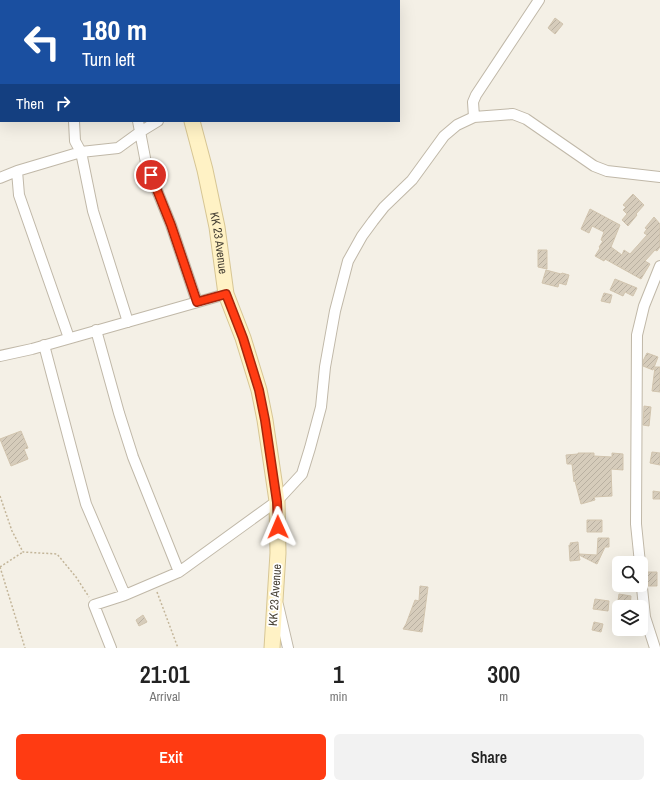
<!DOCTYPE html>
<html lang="en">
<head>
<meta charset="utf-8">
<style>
	:root { --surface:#fff; --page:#f2f2f2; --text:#222; --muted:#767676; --accent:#ff3b12 }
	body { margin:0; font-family:"Archivo Narrow",sans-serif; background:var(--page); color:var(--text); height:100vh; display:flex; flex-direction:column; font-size:15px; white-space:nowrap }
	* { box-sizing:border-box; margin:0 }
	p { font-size:13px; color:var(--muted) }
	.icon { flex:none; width:22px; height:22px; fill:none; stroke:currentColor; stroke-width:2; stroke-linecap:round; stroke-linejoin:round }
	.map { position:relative; height:648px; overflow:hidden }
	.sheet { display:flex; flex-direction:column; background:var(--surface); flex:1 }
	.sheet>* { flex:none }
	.hud { position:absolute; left:0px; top:0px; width:400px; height:122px; box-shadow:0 4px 16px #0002; background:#1a4fa0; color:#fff; overflow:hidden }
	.controls { position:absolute; left:612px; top:556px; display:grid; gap:8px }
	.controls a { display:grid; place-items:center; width:36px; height:36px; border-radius:6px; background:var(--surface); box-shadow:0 4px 16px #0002; font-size:20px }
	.pin { position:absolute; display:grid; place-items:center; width:34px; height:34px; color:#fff; margin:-17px; border:2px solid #fff; border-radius:50%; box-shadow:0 1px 4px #0007 }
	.me { position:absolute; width:44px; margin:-22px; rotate:359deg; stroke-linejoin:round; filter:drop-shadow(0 0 3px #0008) }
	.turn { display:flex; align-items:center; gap:14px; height:84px; padding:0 16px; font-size:18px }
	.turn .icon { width:52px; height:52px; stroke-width:2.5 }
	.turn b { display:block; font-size:28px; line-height:34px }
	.then { display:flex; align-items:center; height:38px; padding:0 16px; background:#0003; gap:8px; font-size:15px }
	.eta { display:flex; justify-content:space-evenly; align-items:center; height:68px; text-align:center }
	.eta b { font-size:24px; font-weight:600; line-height:28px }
	.primary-button { display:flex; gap:8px; margin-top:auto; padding:8px 16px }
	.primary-button a { flex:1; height:46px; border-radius:6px; background:var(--accent); color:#fff; font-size:16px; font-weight:600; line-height:46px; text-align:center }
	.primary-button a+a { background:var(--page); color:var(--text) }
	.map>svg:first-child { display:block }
	.building { fill:url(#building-hatch); stroke:#d1c4ae }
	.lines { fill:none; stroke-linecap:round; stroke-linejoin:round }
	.minor-casing { stroke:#c0b8a8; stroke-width:12 }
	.secondary-casing { stroke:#d7c694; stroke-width:17 }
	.path { stroke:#c3b599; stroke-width:1.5; stroke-dasharray:2 2; stroke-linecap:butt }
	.minor { stroke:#fff; stroke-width:10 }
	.secondary { stroke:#fff2c5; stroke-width:15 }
	.route-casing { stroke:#a6260c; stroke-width:10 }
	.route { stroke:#ff3b12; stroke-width:7 }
	.labels { text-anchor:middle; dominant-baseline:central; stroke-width:3.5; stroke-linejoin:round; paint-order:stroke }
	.street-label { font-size:12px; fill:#474135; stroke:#fff }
</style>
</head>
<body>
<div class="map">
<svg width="660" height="648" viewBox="0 0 660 648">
	<defs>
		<pattern id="building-hatch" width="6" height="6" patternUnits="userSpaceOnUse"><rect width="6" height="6" fill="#d6ccbb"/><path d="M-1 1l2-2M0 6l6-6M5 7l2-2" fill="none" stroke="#b9b0a1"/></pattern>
	</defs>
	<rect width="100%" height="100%" fill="#f4f0e6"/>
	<!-- building -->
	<path class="building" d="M555,18L563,24L555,34L548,28Z
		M633,194L644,205L636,214L637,215L628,226L622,220L627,214L623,210L626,207L623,205Z
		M590,209L620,225L611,247L622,255L624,250L630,254L647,235L644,233L647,229L645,228L654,217L660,224V247L657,251L655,250L645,261L650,264L641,279L605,259L604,261L595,256L600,248L599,247L603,241L601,240L604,232L592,226L589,233L581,229Z
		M538,250H547V269L538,267Z
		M546,270L561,274L562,273L569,275L566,285L559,283L558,287L542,283Z
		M615,279L637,288L633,296L625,292L623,296L610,290Z
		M604,293L612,295L610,303L601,301Z
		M647,353L658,357L653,370L643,366V361Z
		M655,367H660V392L652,391Z
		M644,406L651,407L649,426L643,425Z
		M21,431L28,448L24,449L28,459L11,466L0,439Z
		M652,452L660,453V465L650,463Z
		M578,453H594V456L612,457V453L623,454V470L611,469L612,496L594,497L595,500L581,504L575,481L574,482L572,464H567L566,455L578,454Z
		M653,491L660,492V499H653Z
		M587,520H602V532H587Z
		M598,538H609V547H605L597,564L579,555L580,560L570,561L569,545H571L570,543L578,542L579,554L597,555Z
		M645,572H657V586H648L647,577Z
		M420,586L428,587L422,632L403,629L406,624L415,600L419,601Z
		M619,594L631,596L630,607H617Z
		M595,599L609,601L608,611L593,609Z
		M143,615L147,622L139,626L136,620Z
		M594,622L603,624L601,632L592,630Z"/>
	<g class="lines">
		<!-- minor casing -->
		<g class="minor-casing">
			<path id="minor" d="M39,0V1
				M106,0V1
				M474,117L473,102L476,95L539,0
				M74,121L75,141L81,152L93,211L128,322
				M138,121L146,163L171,225L197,302
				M17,171L19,195L69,338
				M0,178L17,171L81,152L118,148L140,132L158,121
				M96,330L119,413L133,457L179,572
				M44,345L86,504L125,595
				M0,356L32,349L226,294
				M640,563L636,524L637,335L644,306L660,266
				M641,578L645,617L655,648
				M278,605L288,648
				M111,648L94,605L125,595L179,572L277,501L302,474L310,448L321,407L325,367L335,311L348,261L362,236L373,221L384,207L412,180L444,136L457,125L474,117L513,114L526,119L594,166L607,171L660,177"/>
		</g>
		<!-- secondary casing -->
		<g class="secondary-casing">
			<g id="secondary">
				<path d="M159,0V1"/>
				<path id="s1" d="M192,121L205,170L217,227L226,294L243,338L259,390L265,420L277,501L278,553L272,648"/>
			</g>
		</g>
		<!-- path -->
		<path class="path" d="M0,496L12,531L23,552L57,554L76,577L89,597
			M0,567L25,648
			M0,567L23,552
			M157,592L178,648"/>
		<!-- minor -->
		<use href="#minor" class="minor"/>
		<!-- secondary -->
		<use href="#secondary" class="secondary"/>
	</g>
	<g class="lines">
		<!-- route casing -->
		<g class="route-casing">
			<path id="route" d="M151,175L171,225L197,302L226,294L243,338L259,390L265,420L277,502L278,527"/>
		</g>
		<!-- route -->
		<use href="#route" class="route"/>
	</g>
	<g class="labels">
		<!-- street labels -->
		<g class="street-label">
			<text stroke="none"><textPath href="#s1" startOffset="125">KK 23 Avenue</textPath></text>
			<text transform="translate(275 595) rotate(-86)">KK 23 Avenue</text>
		</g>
	</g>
</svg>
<div class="controls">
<a><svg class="icon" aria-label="search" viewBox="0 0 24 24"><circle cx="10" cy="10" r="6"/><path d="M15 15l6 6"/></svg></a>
<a><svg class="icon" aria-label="layers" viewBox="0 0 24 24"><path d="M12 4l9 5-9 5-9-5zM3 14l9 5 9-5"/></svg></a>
</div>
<div class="pin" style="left:151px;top:175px;background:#d93025"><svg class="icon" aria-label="arrive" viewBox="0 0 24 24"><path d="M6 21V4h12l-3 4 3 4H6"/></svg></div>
<svg class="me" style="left:278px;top:527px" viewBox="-20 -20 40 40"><path d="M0-17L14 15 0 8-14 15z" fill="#ff3b12" stroke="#fff" stroke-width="4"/></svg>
<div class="hud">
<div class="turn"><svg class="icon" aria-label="left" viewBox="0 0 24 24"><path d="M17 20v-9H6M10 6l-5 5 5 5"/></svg><div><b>180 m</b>Turn left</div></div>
<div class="then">Then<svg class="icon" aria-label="right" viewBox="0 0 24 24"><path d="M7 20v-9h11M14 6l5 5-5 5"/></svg></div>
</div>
</div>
<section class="sheet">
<div class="eta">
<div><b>21:01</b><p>Arrival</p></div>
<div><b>1</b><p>min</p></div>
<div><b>300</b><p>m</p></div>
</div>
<div class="primary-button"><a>Exit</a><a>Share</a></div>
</section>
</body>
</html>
